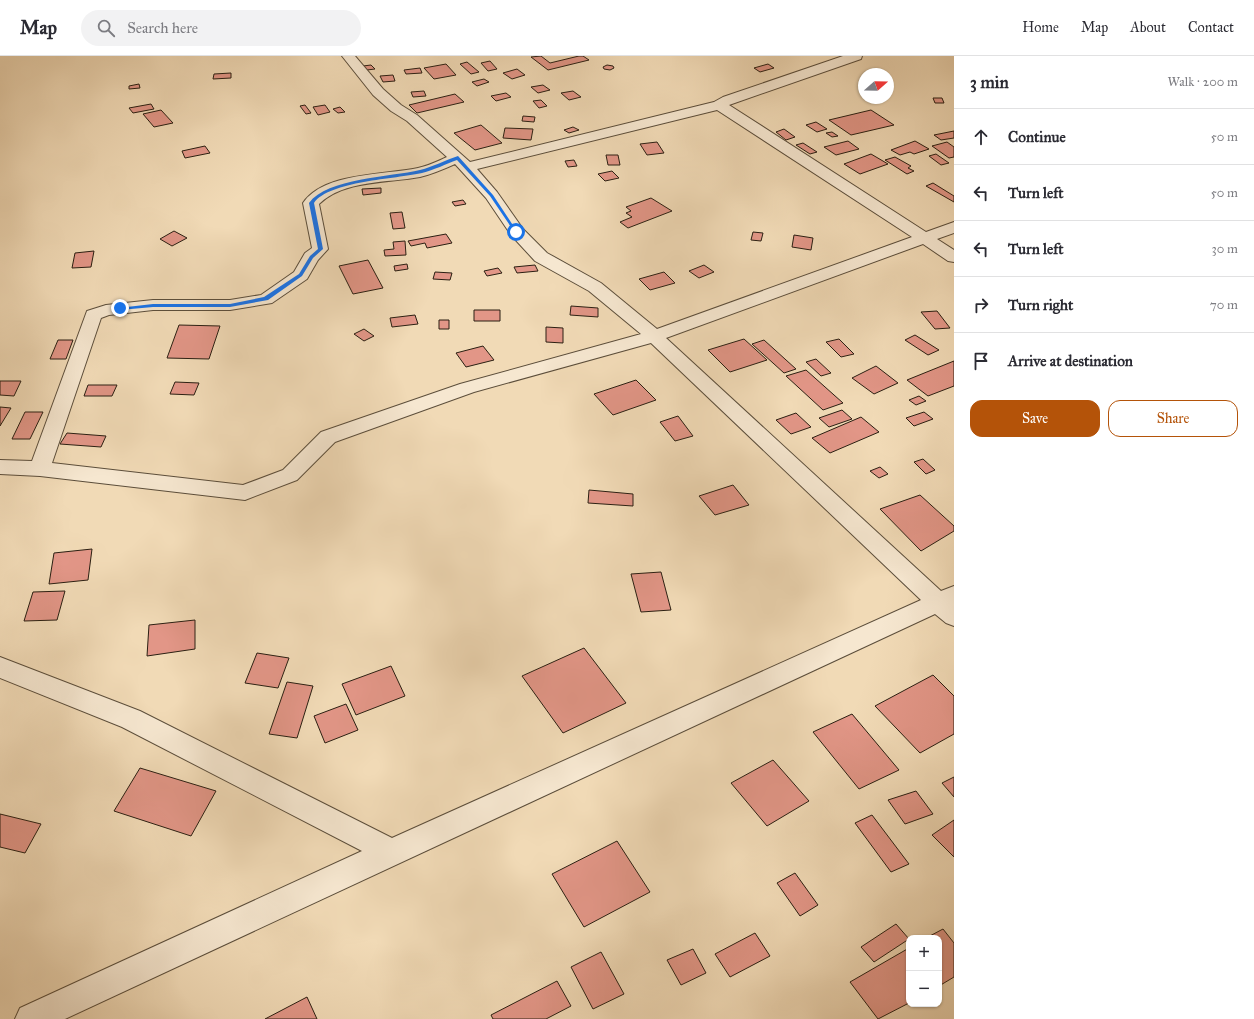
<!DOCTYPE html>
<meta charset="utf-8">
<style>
:root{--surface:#fff;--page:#f2f2f3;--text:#2b2b33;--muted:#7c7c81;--line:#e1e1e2;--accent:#b45309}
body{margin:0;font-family:"IM FELL Great Primer",serif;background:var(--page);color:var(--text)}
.controls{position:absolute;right:12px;bottom:12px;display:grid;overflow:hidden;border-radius:8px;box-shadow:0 1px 3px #0004}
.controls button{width:36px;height:36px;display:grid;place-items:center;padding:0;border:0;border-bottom:1px solid var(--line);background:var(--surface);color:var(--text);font:20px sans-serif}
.compass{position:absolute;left:858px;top:12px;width:36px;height:36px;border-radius:50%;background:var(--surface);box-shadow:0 1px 3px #0004;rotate:70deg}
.stop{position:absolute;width:12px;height:12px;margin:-9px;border:3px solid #1a73e8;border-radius:50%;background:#fff}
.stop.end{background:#1a73e8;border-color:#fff;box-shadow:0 1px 4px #0008}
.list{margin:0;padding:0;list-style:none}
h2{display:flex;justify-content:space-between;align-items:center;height:52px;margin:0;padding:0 16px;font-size:17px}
h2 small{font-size:13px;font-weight:400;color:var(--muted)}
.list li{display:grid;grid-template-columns:26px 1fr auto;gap:12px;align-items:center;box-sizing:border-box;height:56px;padding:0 16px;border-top:1px solid var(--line)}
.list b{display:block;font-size:15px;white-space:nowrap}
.list em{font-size:13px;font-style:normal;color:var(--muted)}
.actions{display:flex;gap:8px;padding:12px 16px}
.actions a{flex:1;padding:9px 0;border:1px solid var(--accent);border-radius:12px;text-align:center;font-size:14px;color:var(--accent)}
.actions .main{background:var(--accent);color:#fff}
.icon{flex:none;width:22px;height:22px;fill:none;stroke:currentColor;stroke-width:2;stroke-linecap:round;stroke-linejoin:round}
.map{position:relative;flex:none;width:954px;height:963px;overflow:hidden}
header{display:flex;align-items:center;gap:24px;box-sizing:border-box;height:56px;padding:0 20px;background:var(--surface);border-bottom:1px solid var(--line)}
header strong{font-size:19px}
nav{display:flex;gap:22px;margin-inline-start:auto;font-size:14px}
.search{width:280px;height:36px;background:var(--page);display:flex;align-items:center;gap:10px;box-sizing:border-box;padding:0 14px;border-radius:22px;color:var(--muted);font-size:15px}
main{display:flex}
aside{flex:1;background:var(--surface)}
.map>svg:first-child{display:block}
</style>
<header>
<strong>Map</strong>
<div class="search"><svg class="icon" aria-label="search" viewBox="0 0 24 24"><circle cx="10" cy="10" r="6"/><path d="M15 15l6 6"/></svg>Search here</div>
<nav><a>Home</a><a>Map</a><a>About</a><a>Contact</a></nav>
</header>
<main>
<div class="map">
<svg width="954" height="963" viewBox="0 0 954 963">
<rect width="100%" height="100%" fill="#f1dab6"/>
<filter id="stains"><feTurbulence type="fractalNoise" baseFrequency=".005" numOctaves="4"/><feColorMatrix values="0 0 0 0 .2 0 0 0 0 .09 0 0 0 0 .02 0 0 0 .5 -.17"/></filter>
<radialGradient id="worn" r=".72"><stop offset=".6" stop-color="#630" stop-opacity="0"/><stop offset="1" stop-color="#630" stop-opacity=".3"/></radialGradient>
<path fill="#e29687" stroke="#2a1f12" d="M541,0L550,7L579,0H583L589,4L548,14L531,1Z
M490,5L497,13L488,15L481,7Z
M467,6L479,16L471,18L460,8Z
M446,8L456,19L434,23L424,12Z
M768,8L774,12L760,16L754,12Z
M371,9L375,13L367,14L363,10Z
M607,9L613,10L614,12L610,14L604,13L603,11Z
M420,12L422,17L406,18L404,14Z
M517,13L525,19L512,23L503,17Z
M231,17V22L213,23L214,18Z
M393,19L395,25L383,26L380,20Z
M484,23L489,26L477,30L472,26Z
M139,28L140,32L129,33V30Z
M543,29L550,34L538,37L531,31Z
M424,35L426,40L413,41L411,36Z
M573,35L581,41L569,44L561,37Z
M506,37L511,41L496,45L491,40Z
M455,38L464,46L417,57L409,49Z
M933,42H942L944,47H935Z
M541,44L547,50L539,52L533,45Z
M151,48L154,53L133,57L129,52Z
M305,49L311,57L306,58L300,50Z
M325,49L330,56L318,59L313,51Z
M340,51L345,56L338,57L333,53Z
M161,54L173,67L154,71L143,58Z
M871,54L894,69L851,79L829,64Z
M523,60L535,61L534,66L522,65Z
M816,66L827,73L817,76L806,69Z
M481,69L502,87L475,94L454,77Z
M573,71L579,74L569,77L564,74Z
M505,72L533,73L531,84L503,82Z
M784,73L795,81L786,84L776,76Z
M954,75V82L941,84L934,79Z
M832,76L838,80L832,81L826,77Z
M848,85L859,93L836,99L824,91Z
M915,85L929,93L914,98L910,96L900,99L891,94Z
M657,86L664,97L647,99L640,88Z
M947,86L954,91V101L949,102L932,90Z
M803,87L817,96L810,98L796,89Z
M205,90L210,97L185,102L182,95Z
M871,98L888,108L860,118L844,108Z
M936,98L949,107L941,109L929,100Z
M606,99H618L620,109H608Z
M895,101L911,110L908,112L914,115L907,118L885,104Z
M574,104L577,110L568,111L565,105Z
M612,115L619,122L605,125L598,118Z
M933,127L954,140V146L926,130Z
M381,132V137L363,139L362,133Z
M651,142L672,155L628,172L620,166L632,161L626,157L631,155L626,151Z
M463,144L466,148L455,150L452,146Z
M402,156L405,172L393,173L390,157Z
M174,175L187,182L172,190L160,183Z
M753,176L763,177L761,185L751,184Z
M446,178L452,187L427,192L425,187L411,190L408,185Z
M794,179L813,182L811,194L792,191Z
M405,185L406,199L385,200L384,194L394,193L393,186Z
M94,195L91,211L72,212L75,197Z
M368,204L383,232L353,238L339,210Z
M407,208L408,213L395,215L394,210Z
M535,209L538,215L517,217L514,211Z
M704,209L714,216L699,222L689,215Z
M498,212L502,217L487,220L484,215Z
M435,216L452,217L450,224L433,223Z
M664,216L675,227L650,234L639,223Z
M571,250L598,252V261L570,259Z
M474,254H500V265H474Z
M937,255L950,272L935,273L921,256Z
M415,259L418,268L392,271L390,262Z
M439,264H449V273H439Z
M179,269L220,270L209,303L167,302Z
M546,271L563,272V287L546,286Z
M364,273L374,280L364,285L354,278Z
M915,279L939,294L928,299L905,284Z
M744,283L767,304L730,316L708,294Z
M839,283L854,298L841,301L826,286Z
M58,284H73L66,303H50Z
M764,284L796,313L784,317L752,288Z
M483,290L494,304L466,311L456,297Z
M816,303L831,317L821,320L806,306Z
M954,305V330L928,340L907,324Z
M876,310L898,327L874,338L852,322Z
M806,314L843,347L823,354L786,320Z
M636,324L656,344L613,359L594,338Z
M0,325H21L14,340L0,339Z
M175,326L199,327L194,339L170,338Z
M88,329H117L112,340H84Z
M919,340L926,345L916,349L909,344Z
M0,351L11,352L0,370Z
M842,354L852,363L829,371L819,362Z
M25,356H43L30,383H12Z
M924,356L933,363L914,370L906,362Z
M796,357L811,371L791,378L776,364Z
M678,360L693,380L675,385L660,366Z
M861,361L879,376L830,397L812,382Z
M67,377L106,380L101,391L60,388Z
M923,403L935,414L926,418L914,406Z
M880,411L888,418L879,422L870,415Z
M733,429L749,449L715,459L699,440Z
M589,434L633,438V450L588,447Z
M920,439L954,470V475L921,495L880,453Z
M92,493L88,524L49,528L54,497Z
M661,516L671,554L641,556L631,518Z
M65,535L57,564L24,565L33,536Z
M195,564V593L147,600L149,569Z
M584,592L626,647L563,677L522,620Z
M257,597L289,602L278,632L245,627Z
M391,610L405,640L356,659L342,628Z
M933,619L954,640V678L920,697L875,650Z
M287,626L313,630L297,682L269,678Z
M346,648L358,674L325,687L314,660Z
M852,658L899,714L859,733L813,676Z
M773,704L809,745L767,770L731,727Z
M140,712L216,735L191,780L114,755Z
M954,721V741L942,727Z
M916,735L933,758L905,768L888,744Z
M0,758L41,768L25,797L0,791Z
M872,759L909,808L891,816L855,767Z
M954,764V801L932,779Z
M617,785L650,836L584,871L552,818Z
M795,817L818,849L800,860L777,827Z
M896,868L909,883L874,906L861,891Z
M943,873L954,887V921L939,930V882H926Z
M755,877L770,900L730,921L715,898Z
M909,892V947L878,963L850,926Z
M693,893L706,917L681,929L667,904Z
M601,896L624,938L593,953L571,911Z
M557,925L571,950L546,963H493L491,959Z
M307,941L317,963H265Z"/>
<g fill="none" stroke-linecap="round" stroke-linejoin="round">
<g stroke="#5c4e3b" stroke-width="2">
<path id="minor" d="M342,0H355L383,33L401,49L417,59L470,106L714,46L723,41L843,0H862L861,3L729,49L926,176L954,166V177L937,183L954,194V206L948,205L923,188L666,282L941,535L954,530V570L946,567L935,558L65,963H15L20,952L362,795L122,671L0,622V601L140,655L392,782L921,544L651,287L474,336L335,386L297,424L245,444L40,420L0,418V404L32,405L87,255L106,249L153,244H230L261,239L294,216L305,197L312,192L303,147C324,116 385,119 418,112C428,110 438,105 447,101L407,65L391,55L373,39ZM717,54L912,181L657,273L601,227L547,197L523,173L497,136L477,113ZM455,108L486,142L511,179L535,205L589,235L641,278L460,328L321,376L283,414L243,429L52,407L101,262L109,259L153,254H230L272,247L307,223L318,204L328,193L319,148C344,124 387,127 420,121C432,118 444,113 455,108Z"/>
</g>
<use href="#minor" fill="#f6e7d0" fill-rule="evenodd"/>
</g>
<path fill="#1a73e8" d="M458,100L493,139L518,177H515L490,140L457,104C446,108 434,114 422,117C396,123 329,125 314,147L323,193L313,202L302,220L268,244L230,251H153L120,254L118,252L153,248H230L264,241L299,218L310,200L318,193L309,147C327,122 391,121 420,114C433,111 445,104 458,100Z"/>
<rect width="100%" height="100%" filter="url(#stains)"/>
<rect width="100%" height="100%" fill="url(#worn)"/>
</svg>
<div class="controls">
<button>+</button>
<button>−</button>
</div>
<svg class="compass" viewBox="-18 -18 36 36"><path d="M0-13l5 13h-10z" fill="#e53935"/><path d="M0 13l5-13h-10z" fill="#7c7c81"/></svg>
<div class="stop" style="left:516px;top:176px"></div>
<div class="stop end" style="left:120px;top:252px"></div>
</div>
<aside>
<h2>3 min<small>Walk · 200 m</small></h2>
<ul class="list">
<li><svg class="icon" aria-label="ahead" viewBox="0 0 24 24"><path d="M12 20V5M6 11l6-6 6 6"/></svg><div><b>Continue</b></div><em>50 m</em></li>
<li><svg class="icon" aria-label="left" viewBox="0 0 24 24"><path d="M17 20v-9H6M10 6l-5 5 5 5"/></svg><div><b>Turn left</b></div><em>50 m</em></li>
<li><svg class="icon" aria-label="left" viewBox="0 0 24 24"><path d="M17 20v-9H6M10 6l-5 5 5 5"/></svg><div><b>Turn left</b></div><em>30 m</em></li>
<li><svg class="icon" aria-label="right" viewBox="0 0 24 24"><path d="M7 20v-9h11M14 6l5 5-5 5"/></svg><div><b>Turn right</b></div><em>70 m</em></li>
<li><svg class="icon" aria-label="arrive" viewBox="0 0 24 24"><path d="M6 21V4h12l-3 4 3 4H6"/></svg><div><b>Arrive at destination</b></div></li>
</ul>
<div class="actions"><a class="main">Save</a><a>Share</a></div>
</aside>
</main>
